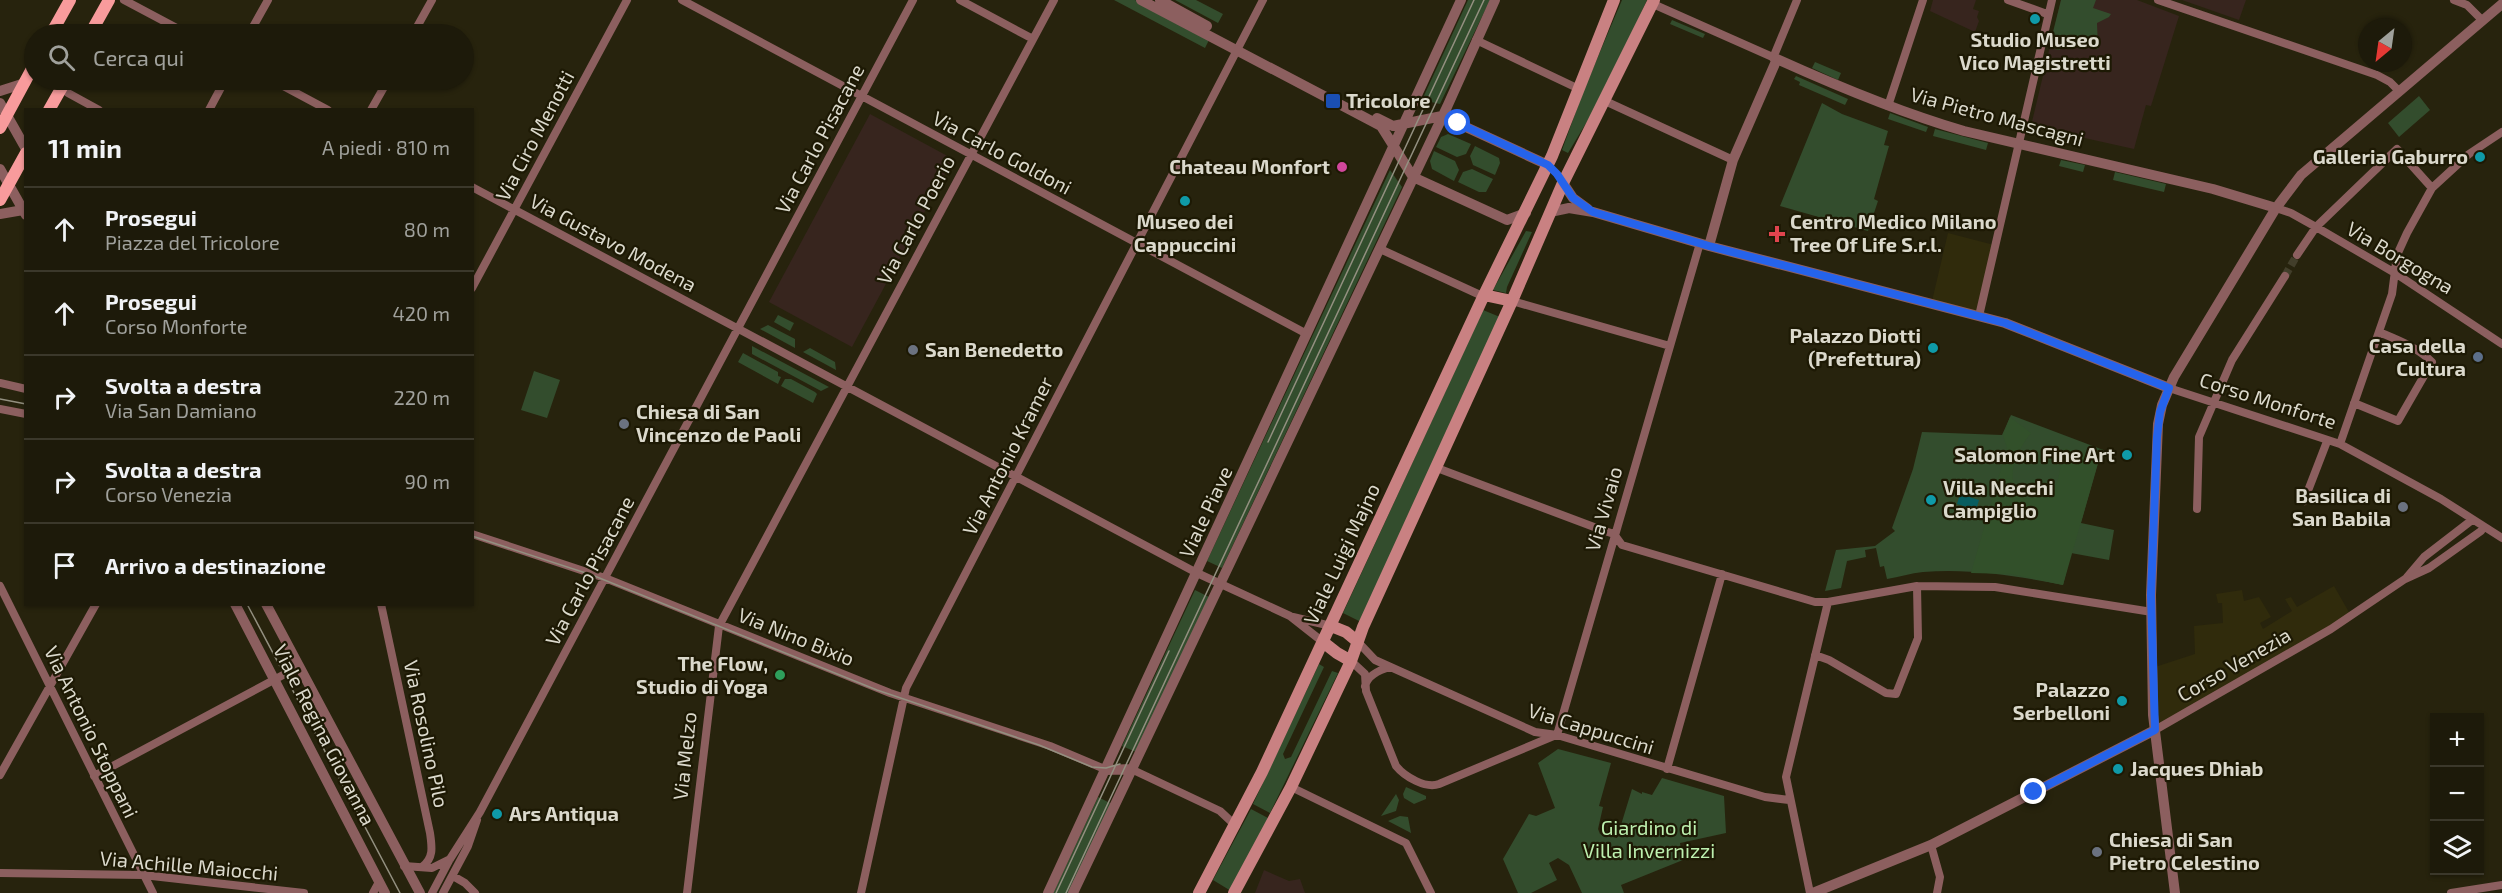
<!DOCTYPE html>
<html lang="it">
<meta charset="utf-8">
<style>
:root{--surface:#1d1a0a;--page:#252313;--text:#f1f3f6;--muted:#a0a19c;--line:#3b382b}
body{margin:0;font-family:"Exo 2",sans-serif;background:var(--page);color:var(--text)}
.controls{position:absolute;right:18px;bottom:18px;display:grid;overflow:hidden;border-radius:0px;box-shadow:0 2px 4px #0004}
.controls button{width:54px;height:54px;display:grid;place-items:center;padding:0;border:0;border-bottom:2px solid var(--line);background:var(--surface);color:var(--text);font:30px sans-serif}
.compass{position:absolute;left:2358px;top:18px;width:54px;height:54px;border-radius:50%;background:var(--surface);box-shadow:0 2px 4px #0004;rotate:209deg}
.stop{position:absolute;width:18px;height:18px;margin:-14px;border:4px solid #2563eb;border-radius:50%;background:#fff}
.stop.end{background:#2563eb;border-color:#fff;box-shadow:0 2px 6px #0008}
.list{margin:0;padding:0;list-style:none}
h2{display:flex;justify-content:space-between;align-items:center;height:78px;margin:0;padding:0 24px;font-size:26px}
h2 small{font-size:20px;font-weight:400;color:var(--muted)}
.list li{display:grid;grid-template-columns:39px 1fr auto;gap:18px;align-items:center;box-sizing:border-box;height:84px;padding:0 24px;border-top:2px solid var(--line)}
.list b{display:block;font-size:22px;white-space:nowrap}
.list p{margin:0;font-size:20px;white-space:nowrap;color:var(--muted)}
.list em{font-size:20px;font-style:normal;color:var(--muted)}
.icon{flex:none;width:33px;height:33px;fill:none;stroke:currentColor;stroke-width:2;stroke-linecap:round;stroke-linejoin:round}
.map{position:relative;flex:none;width:2502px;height:893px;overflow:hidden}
.search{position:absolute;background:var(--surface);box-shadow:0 2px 4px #0004;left:24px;top:24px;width:450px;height:66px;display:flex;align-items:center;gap:15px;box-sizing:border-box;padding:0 21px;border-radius:33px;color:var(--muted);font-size:22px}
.panel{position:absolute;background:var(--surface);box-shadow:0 2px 4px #0004;left:24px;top:108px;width:450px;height:498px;border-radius:0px}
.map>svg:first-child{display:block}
</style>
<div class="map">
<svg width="2502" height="893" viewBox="0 0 2502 893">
<rect width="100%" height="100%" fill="#27230d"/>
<path fill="#302b0c" d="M1948,233L1994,245L1978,314L1932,301Z
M2334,586L2350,614L2155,729L2152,668L2195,654L2194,626L2223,623L2222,603H2218L2216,594L2242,590L2244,601L2259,597L2271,617L2260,623L2263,629L2292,611L2285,599L2291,597L2297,607Z"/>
<path fill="#37251e" d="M1933,0H1976L1973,9L1979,11L1977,17L1979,21L1975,32L1930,11Z
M2061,0H2137L2179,16L2151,106L2146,105L2134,149L2031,126Z
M2182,0H2246L2239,20Z
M870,114L953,159L852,347L769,302Z
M1264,870L1289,881L1300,879L1305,893H1255Z"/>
<path fill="#334d2d" d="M1114,0H1135L1209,40L1205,48Z
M1175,0H1196L1223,14L1218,23Z
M1468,0H1490L1440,104L1422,100Z
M1622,0H1647L1603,95L1568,153L1562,150L1583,92Z
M2061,0H2096L2093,8L2111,14L2109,17L2097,23L2098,49L2062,40L2060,50L2049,48Z
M1672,20L1705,34L1703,38L1670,24Z
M1815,62L1841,73L1838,80L1812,68Z
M1796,76L1848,99L1845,105L1799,85L1800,82L1794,79Z
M2419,96L2430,110L2399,137L2388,123Z
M1822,103L1842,114L1888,131L1884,145L1889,146L1874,199L1878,201L1868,231L1780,206Z
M1890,113L1928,127L1926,132L1888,119Z
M1935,129L1988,143L1986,150L1933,136Z
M1448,134L1471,144L1466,154L1457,157L1436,147L1441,137Z
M1475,146L1499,158L1500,163L1495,175L1473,165L1470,156Z
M1434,151L1455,161L1459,170L1454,181L1432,169L1430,161Z
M2061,160L2085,165L2083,172L2059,166Z
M1472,169L1493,179L1486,192H1479L1458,182L1463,172Z
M1390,170L1402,187L1222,568L1207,561Z
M2115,172L2166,184L2164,192L2113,180Z
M1526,231L1532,232L1507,287L1506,293L1493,290Z
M1483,310L1500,317L1361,622L1343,613Z
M778,315L794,323L790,331L774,322Z
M768,325L795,339V348L760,329Z
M752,346L829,387L821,391L752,354Z
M810,348L835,362L836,370L803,352Z
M743,353L778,372V376L781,377L778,384L738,362Z
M534,371L560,380L547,418L521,410Z
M785,379H791L815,392L817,394L813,403L781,386Z
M2011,415L2106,451L2103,462L2099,460L2081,523L2114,530L2109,560L2071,553L2063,585C2018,576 1970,568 1923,572C1911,573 1899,577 1887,579L1884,566L1880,567L1876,548L1865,550L1866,557L1847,561L1841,588L1825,591L1836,550L1875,546L1895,531L1892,528L1913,469L1922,432L2002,435Z
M1195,590L1209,597L1136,752L1122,746Z
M1319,664L1324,667L1283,754L1285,759L1291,757L1332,671L1338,673L1270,813L1253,804Z
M1558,749L1611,763L1599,806L1603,807L1598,829L1600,834L1617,838L1632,789L1642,794V792L1652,795L1662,778L1724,796L1726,833L1680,843L1683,860L1621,885L1624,893H1582L1569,865L1558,858L1549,863L1557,880L1531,893H1518L1503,859L1529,814L1536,816L1555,808L1538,763Z
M1406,787L1426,796V799L1414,804L1404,798L1403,794Z
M1396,794L1399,800L1396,811L1381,816Z
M1098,797L1112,804L1070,893H1053Z
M1251,809L1268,818L1231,891L1213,880Z
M1400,816L1408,817L1411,833L1388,821Z"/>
<path fill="#32502a" d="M2010,417L2031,433C2017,451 2002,479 2023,498C2063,501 2057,477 2064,448L2099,459L2063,585L2011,574L1971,573L2007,448L2003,435Z"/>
<path fill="#085d60" d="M1960,494L1979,500L1976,510L1957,504Z"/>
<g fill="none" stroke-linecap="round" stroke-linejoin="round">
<path stroke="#423e2a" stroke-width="8" stroke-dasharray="8 4" stroke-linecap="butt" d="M2285,276L2297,255"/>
<path stroke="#8c5f5f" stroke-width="8" d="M124,0L188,34
M682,0L1307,334
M960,0L1033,39
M2008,0L2047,14
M2158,0L2377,75L2390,82L2399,91
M2454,0L2467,5L2482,20
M1653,4L1777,59
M249,34L268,0
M413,34L432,0
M1476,40L1577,88
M1773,58L1797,0
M272,80L328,110
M64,82L65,89L68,93L99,110
M1605,101L1733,160
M1888,106L1923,0
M209,110L225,80
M371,110L388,80
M472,187L1197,573L1290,616L1323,642
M2276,208L2291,213L2316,227L2395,273L2502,344
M1380,249L1478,294L1484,295
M2297,255L2316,227L2397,149L2432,188
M472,288L627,0
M1512,301L1670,346
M1979,316L2052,0
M0,383L26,389
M2169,388L2340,444L2441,499L2502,538
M2354,403L2398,421L2432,362C2417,347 2398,340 2379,332
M0,409L26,414
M2340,444L2392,294L2397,255L2407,233L2432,188L2469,154L2502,132
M1437,468L1602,530L1614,534L1622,545L1815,602H1828L1917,586L1995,587L2152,612
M2304,501L2326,444
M2197,509L2199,437L2232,360L2285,276
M472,534L605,578L890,693L1050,746L1107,770
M2407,577L2424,557L2472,520
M0,586L153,893
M381,604L430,833C432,847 434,858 422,867
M1293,617L1331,626
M1358,642L1375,660L1535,732L1557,735L1765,797L1789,800
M1815,655L1829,660L1886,693L1896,694L1918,638L1917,586
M1351,661L1365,674L1366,691L1396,766C1405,777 1426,789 1439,784L1556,735
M1365,686C1368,675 1379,670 1390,667
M2155,730L2331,629L2405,579L2429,568L2481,531
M1557,735L1700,243
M1131,769L1220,811L1236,826
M1667,769L1722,574
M0,775L96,604
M94,776L298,667
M1291,787L1406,843L1431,893
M1931,845L1940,877L1937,893
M404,866L432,868L450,859
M0,873L143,875L304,893
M453,876L465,883L475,893
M373,893L379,882
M432,893L450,859L480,812L913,0
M443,893L468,846L477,820
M687,893L719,626L1054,0
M861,893L906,688L1263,0
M1810,893L1786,777L1828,602
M2451,893L2502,885"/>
<path stroke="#8c5f5f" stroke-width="10" d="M1141,0L1381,126L1413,177L1507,220L1526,213
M1160,0L1207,26
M0,91L25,83
M0,103L26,149
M1377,118L1393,126L1442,116L1548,165
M0,169L26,215
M1563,183L1573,198L1588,209
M1550,212L1569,208L1593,212L1709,246L2005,323L2169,388
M0,214L23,210
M1709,246L1733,160L1777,59C1839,87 1899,112 1964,131L2213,189L2276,208
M235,604L385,893
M266,604L420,893
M1107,770L1131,769
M1048,893L1461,0
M1073,893L1447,107L1495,0
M1813,893L1931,845L2155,730
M2175,893L2153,715L2151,595L2158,424L2162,405L2174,377L2276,208L2301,175L2502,4"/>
<path stroke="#c98182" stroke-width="12" d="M1484,295L1512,301
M1331,626L1346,632L1358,642
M1323,642L1337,653L1351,661
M1199,893L1262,772L1484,295L1552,156L1614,0
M1234,893L1291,787L1351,661L1363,627L1512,301L1563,183L1654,0"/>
<path stroke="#f89b9c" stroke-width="12" d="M51,34L70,0
M90,34L109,0
M49,110L66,80
M0,128L34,65
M0,200L26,153"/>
<path stroke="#939080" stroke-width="1.5" d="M0,399L26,404
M1268,442L1474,0
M472,536L592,575L877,690L1039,745L1092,767L1106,768L1120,764
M247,604L400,893
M1056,893L1169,651
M1066,893L1484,0"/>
</g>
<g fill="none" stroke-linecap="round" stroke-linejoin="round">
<path stroke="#2563eb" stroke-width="8" d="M1458,123L1548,165L1557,174L1573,198L1593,212L1709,246L2005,323L2169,388L2160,412L2157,437L2151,595L2155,730L2034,792"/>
</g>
<g fill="#0f9aa8" stroke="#1d1904" stroke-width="2">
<circle cx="2035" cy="19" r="6"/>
<circle cx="2480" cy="157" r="6"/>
<circle cx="1185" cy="201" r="6"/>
<circle cx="1933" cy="348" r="6"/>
<circle cx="2127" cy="455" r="6"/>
<circle cx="1931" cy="500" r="6"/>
<circle cx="2122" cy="701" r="6"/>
<circle cx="2118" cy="769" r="6"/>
<circle cx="497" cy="814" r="6"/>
</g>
<rect fill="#1a4fb4" stroke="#1d1904" stroke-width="2" x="1325" y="93" width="16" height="16" rx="3"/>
<circle fill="#d1479c" stroke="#1d1904" stroke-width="2" cx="1342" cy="167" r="6"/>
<path fill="#e0444e" stroke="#1d1904" stroke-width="2" d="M1774 225h6v6h6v6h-6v6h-6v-6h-6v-6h6z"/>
<g fill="#6b7280" stroke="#1d1904" stroke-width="2">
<circle cx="913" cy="350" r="6"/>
<circle cx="624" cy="424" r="6"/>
<circle cx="2403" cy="507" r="6"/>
<circle cx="2097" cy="852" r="6"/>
</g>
<circle fill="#5c6f8a" stroke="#1d1904" stroke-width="2" cx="2478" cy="357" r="6"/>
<circle fill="#2e9e5b" stroke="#1d1904" stroke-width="2" cx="780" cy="675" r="6"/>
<g text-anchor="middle" stroke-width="4.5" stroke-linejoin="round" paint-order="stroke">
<g font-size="20" font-weight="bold" fill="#dbd9cc" stroke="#1d1904" text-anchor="start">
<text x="2035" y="47" text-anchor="middle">Studio Museo<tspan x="2035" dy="23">Vico Magistretti</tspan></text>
<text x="1346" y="108">Tricolore</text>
<text x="2468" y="164" text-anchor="end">Galleria Gaburro</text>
<text x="1330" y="174" text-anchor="end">Chateau Monfort</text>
<text x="1185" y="229" text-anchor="middle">Museo dei<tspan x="1185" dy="23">Cappuccini</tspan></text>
<text x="1790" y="229">Centro Medico Milano<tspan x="1790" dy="23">Tree Of Life S.r.l.</tspan></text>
<text x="1921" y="343" text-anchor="end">Palazzo Diotti<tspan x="1921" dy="23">(Prefettura)</tspan></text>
<text x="2466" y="353" text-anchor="end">Casa della<tspan x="2466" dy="23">Cultura</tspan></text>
<text x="925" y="357">San Benedetto</text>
<text x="636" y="419">Chiesa di San<tspan x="636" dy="23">Vincenzo de Paoli</tspan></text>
<text x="2115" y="462" text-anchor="end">Salomon Fine Art</text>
<text x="1943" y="495">Villa Necchi<tspan x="1943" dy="23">Campiglio</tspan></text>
<text x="2391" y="503" text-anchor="end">Basilica di<tspan x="2391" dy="23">San Babila</tspan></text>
<text x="768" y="671" text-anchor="end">The Flow,<tspan x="768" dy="23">Studio di Yoga</tspan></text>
<text x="2110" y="697" text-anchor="end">Palazzo<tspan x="2110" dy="23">Serbelloni</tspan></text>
<text x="2130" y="776">Jacques Dhiab</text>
<text x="509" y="821">Ars Antiqua</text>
<text x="2109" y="847">Chiesa di San<tspan x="2109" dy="23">Pietro Celestino</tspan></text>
</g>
<g font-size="20" fill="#dbd9cc" stroke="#1d1904">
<text transform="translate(1997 117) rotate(15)" y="7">Via Pietro Mascagni</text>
<text transform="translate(535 136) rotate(-62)" y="7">Via Ciro Menotti</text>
<text transform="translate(820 139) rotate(-62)" y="7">Via Carlo Pisacane</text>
<text transform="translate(1002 153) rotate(28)" y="7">Via Carlo Goldoni</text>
<text transform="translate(916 220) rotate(-62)" y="7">Via Carlo Poerio</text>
<text transform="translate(613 243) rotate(28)" y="7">Via Gustavo Modena</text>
<text transform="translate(2400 258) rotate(31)" y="7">Via Borgogna</text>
<text transform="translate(2268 401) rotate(18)" y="7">Corso Monforte</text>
<text transform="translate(1008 456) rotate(-63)" y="7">Via Antonio Kramer</text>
<text transform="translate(1604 509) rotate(-74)" y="7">Via Vivaio</text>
<text transform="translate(1206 512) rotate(-65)" y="7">Viale Piave</text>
<text transform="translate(1342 554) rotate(-65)" y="7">Viale Luigi Majno</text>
<text transform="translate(590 571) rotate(-62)" y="7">Via Carlo Pisacane</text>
<text transform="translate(796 637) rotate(22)" y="7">Via Nino Bixio</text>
<text transform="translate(2234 665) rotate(-30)" y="7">Corso Venezia</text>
<text transform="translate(1591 729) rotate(17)" y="7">Via Cappuccini</text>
<text transform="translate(91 732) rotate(64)" y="7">Via Antonio Stoppani</text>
<text transform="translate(426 734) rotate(78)" y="7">Via Rosolino Pilo</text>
<text transform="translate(324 735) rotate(63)" y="7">Viale Regina Giovanna</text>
<text transform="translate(685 756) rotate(-84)" y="7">Via Melzo</text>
<text transform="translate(189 866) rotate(5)" y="7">Via Achille Maiocchi</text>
</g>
<g font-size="20" fill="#bdf0af" stroke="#1d1904">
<text x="1649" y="835">Giardino di<tspan x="1649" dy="23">Villa Invernizzi</tspan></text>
</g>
</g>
</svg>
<div class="controls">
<button>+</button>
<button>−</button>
<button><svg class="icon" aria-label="layers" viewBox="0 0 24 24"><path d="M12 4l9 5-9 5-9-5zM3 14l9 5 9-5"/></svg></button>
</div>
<svg class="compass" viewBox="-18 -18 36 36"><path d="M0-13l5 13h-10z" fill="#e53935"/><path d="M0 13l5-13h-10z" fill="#a0a19c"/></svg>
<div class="stop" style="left:1458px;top:123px"></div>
<div class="stop end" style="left:2034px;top:792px"></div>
<div class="search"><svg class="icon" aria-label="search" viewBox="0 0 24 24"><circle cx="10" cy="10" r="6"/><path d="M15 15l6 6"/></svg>Cerca qui</div>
<section class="panel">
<h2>11 min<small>A piedi · 810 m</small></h2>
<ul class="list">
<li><svg class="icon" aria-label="ahead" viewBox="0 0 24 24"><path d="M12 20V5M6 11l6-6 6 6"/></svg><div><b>Prosegui</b><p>Piazza del Tricolore</p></div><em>80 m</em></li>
<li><svg class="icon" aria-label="ahead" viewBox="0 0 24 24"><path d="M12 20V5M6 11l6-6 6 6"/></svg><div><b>Prosegui</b><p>Corso Monforte</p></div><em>420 m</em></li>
<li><svg class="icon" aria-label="right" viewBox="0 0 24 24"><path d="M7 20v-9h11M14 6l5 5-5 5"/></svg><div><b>Svolta a destra</b><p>Via San Damiano</p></div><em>220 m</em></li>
<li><svg class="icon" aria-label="right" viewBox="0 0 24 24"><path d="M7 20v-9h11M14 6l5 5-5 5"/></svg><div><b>Svolta a destra</b><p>Corso Venezia</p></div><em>90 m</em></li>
<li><svg class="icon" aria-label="arrive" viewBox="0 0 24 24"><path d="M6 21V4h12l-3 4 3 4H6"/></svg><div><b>Arrivo a destinazione</b></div></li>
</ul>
</section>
</div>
